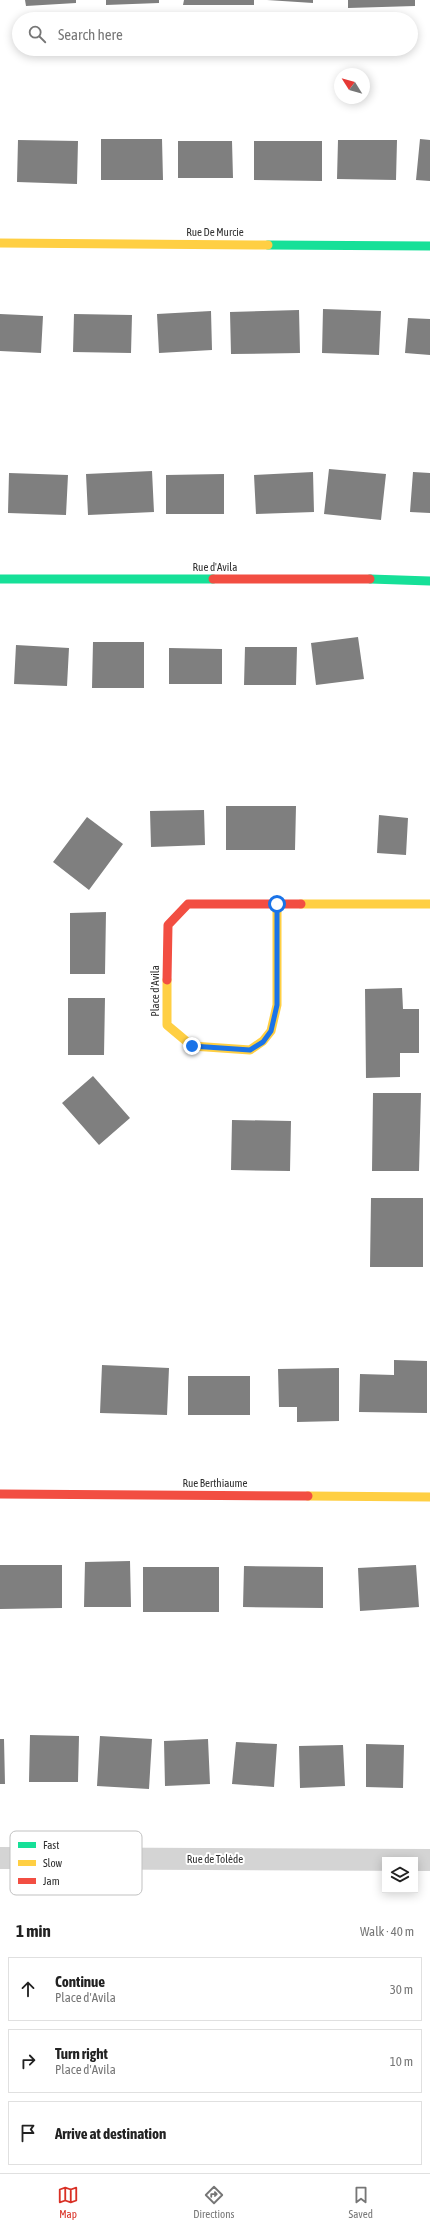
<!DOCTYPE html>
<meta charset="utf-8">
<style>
:root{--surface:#fff;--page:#f6f6f6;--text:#222;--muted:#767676;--line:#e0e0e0;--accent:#d93025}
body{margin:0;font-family:"Asap Condensed",sans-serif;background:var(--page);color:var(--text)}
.controls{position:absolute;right:12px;bottom:12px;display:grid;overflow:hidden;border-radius:0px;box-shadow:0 2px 10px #0003}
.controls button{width:36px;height:36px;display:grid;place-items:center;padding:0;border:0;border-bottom:1px solid var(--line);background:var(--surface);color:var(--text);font:20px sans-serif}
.compass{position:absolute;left:334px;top:68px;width:36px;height:36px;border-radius:50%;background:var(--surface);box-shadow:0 2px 10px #0003;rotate:307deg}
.stop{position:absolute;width:12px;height:12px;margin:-9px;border:3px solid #1a73e8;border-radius:50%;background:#fff}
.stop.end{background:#1a73e8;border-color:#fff;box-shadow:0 1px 4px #0008}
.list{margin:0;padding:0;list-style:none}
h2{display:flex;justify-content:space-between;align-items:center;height:52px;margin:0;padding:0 16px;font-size:17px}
h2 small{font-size:13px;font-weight:400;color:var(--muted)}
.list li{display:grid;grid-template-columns:26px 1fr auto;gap:12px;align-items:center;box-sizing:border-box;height:64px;margin:0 8px 8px;padding:0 8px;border:1px solid var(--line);border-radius:0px}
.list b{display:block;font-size:15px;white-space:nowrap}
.list p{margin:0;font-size:13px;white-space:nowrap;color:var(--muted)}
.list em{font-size:13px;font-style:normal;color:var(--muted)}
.icon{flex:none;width:22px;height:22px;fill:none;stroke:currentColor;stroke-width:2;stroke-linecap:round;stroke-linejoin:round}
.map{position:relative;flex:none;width:430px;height:1905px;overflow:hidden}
.search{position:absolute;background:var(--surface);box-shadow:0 2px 10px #0003;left:12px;right:12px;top:12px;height:44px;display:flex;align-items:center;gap:10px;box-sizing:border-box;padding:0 14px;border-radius:22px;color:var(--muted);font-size:15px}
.sheet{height:268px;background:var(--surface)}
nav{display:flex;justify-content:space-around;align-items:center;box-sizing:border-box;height:56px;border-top:1px solid var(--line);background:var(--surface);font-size:11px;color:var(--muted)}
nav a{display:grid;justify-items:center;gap:2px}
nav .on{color:var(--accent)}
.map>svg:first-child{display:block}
</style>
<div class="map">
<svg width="430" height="1905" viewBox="0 0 430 1905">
<rect width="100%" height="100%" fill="#fff"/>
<path fill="#7f7f7f" d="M25,0H76V3L26,6Z
M106,0H159V3L106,5Z
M184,0H254V5H183Z
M267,0H313V3Z
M348,0H415V6L348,8Z
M101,139H162L163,180H101Z
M420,139L430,140V181L416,180Z
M18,140L78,141L77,184L17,182Z
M338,140H397L396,180L337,179Z
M178,141H232L233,178H178Z
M254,141H322V181L254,180Z
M323,309L381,311L379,355L322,353Z
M299,310L300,353L231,354L230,312Z
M211,311L212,350L159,353L157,314Z
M0,314L43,316L41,353L0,351Z
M74,314L132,315L131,353L73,352Z
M408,318L430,319V355L405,353Z
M329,469L386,474L381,520L324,514Z
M152,471L154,512L88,515L86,474Z
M313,472L314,512L256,514L254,475Z
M413,472L430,473V513L410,512Z
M9,473L68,475L66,515L8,513Z
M224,474V514H166V475Z
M358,637L364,679L316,685L311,643Z
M93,642H144V688H92Z
M16,645L69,648L67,686L14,684Z
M245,647H297L296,685H244Z
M169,648L222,649V684H169Z
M226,806H296L295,850H226Z
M204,810L205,845L151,847L150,811Z
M379,815L408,818L406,855L377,853Z
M87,817L123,844L89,890L53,862Z
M106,912L105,974H70V913Z
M402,988L403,1009H419V1053H400V1077L366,1078L365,989Z
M68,998H105L104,1055H68Z
M93,1076L130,1118L99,1145L62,1103Z
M373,1093H421L419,1171H372Z
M232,1120L291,1121L290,1171L231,1170Z
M371,1198H423V1267H370Z
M394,1360L427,1361V1413L359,1412L360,1374L394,1375Z
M102,1365L169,1368L167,1415L100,1413Z
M339,1368V1421L297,1422V1407H279L278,1369Z
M188,1376H250V1415H188Z
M130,1561L131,1607H84L85,1562Z
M0,1565H62V1608L0,1609Z
M416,1565L419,1607L360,1611L358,1568Z
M244,1566L323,1567V1608L243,1607Z
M143,1567H219V1612H143Z
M30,1735L79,1736L78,1782H29Z
M100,1736L152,1739L149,1789L97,1786Z
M0,1739H4L5,1784H0Z
M208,1739L210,1784L165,1786L164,1741Z
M236,1742L277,1744L274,1787L232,1784Z
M366,1744L404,1745L403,1788L366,1787Z
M343,1745L345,1786L300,1788L299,1746Z"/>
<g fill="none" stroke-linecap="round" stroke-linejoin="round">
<path stroke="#d4d4d4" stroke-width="22" d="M0,1858L430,1860"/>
<path stroke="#16e098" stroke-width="9" d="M268,245L430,246
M0,579H213
M370,579L430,581"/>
<path stroke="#ffcf43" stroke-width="9" d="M0,243L268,245
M301,904H430
M167,980V1025L192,1046L250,1050L263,1041L271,1031L277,1005V904
M308,1496L430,1497"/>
<path stroke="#f24e42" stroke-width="9" d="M213,579H370
M167,980L168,925L188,904H301
M0,1494L308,1496"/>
</g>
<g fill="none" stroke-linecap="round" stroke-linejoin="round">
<path stroke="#1a73e8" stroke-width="5" d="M192,1046L250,1050L263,1042L271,1031L277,1005V904"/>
</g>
<g text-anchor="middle" stroke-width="4" stroke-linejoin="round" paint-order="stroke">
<g font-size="11" fill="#2f2f2f" stroke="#fff">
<text x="215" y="236">Rue De Murcie</text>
<text x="215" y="571">Rue d'Avila</text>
<text transform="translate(155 991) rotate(-90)" y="4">Place d'Avila</text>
<text x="215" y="1487">Rue Berthiaume</text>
<text x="215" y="1863">Rue de Tolède</text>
</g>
</g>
<rect x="10" y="1831" width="132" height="64" rx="6" fill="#fff" stroke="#c1c1c1" stroke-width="1"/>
<rect x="18" y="1842" width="18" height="6" fill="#16e098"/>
<rect x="18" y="1860" width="18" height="6" fill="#ffcf43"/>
<rect x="18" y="1878" width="18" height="6" fill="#f24e42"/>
<g font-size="11" fill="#2f2f2f">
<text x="43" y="1849">Fast</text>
<text x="43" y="1867">Slow</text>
<text x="43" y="1885">Jam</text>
</g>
</svg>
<div class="controls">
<button><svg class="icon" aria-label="layers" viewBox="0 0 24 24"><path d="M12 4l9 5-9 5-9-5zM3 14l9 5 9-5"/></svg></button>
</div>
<svg class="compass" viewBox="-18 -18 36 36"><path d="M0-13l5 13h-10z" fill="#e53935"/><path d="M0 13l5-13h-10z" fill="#767676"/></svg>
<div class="stop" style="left:277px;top:904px"></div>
<div class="stop end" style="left:192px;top:1046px"></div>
<div class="search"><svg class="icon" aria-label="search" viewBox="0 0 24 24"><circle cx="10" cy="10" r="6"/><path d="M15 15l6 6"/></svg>Search here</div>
</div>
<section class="sheet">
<h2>1 min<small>Walk · 40 m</small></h2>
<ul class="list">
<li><svg class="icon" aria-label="ahead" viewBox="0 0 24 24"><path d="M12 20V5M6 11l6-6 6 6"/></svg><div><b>Continue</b><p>Place d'Avila</p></div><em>30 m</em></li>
<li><svg class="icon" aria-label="right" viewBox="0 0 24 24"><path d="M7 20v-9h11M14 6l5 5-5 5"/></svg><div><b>Turn right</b><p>Place d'Avila</p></div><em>10 m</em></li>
<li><svg class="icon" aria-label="arrive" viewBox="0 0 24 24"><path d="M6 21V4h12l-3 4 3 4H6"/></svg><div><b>Arrive at destination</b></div></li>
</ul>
</section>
<nav>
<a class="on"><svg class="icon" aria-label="map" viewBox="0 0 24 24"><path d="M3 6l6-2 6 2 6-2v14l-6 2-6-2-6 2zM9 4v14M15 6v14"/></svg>Map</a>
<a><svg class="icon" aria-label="directions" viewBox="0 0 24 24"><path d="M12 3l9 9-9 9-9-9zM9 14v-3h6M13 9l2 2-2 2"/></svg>Directions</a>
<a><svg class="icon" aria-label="saved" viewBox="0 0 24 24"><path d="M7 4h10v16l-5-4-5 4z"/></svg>Saved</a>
</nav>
